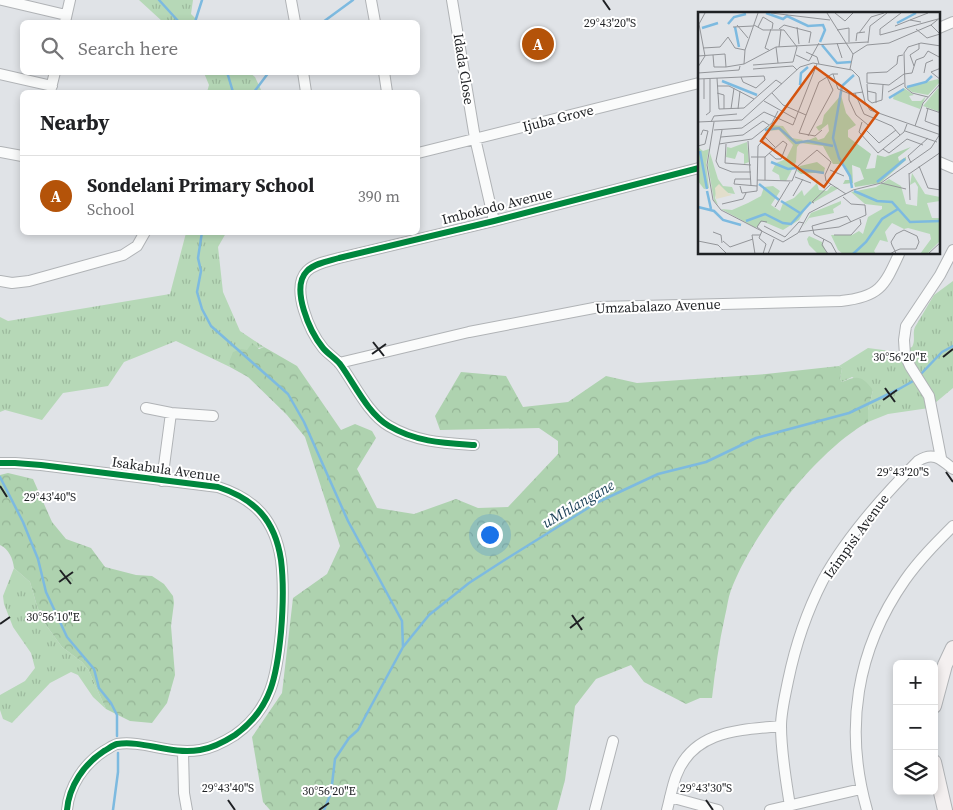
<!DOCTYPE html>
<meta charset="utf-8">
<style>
:root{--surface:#fff;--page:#f6f6f6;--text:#202124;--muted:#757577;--line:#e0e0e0;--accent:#b45309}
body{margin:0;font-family:"Source Serif 4",serif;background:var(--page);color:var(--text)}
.controls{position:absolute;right:15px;bottom:15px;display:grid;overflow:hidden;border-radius:8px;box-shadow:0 2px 8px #0003}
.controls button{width:45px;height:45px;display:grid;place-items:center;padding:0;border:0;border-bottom:1px solid var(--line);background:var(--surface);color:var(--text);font:25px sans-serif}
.you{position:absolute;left:489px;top:534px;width:18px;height:18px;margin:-12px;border:4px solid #fff;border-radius:50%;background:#1a73e8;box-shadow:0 0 0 8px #1a73e833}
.badge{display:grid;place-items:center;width:32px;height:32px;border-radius:50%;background:var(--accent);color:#fff;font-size:16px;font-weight:700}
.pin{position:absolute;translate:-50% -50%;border:2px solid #fff;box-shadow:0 1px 5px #0006}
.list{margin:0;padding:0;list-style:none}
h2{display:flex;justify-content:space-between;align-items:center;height:65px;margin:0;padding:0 20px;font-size:21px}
h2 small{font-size:16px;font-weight:400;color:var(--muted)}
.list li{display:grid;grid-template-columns:32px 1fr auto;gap:15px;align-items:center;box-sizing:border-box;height:80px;padding:0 20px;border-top:1px solid var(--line)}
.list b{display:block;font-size:19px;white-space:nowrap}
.list p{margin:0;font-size:16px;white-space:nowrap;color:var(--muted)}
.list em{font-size:16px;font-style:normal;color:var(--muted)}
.icon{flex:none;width:28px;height:28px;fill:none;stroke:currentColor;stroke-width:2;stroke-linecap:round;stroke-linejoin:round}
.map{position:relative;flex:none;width:953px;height:810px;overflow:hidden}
.search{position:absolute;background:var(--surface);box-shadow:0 2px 8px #0003;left:20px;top:20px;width:400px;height:55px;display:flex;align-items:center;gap:12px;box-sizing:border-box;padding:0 18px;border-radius:8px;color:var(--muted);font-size:19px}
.panel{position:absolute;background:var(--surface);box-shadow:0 2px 8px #0003;left:20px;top:90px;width:400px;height:145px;border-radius:8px}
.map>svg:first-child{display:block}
</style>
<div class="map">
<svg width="953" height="810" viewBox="0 0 953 810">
<defs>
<pattern id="grass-tufts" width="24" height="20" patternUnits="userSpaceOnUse" patternTransform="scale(1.25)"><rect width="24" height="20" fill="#b6d8b7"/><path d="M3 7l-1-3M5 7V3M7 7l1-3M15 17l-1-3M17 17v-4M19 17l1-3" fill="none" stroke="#9cb99d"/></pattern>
<pattern id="forest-crowns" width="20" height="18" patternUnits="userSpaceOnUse" patternTransform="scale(1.25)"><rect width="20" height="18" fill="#aed2af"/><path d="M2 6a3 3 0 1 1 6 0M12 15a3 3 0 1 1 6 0" fill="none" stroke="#95b496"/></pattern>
</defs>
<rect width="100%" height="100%" fill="#e0e3e7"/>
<path fill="url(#grass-tufts)" d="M139,0H193L191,14L199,22H163Z
M204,73H250L255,77L262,92H207L209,85Z
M186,233H226L218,247L223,292L240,331L264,347L247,350L229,362L230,367L176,341L124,362L108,386L63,393L42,420L5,410L0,412V317L8,321L170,294Z
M953,281V388L929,408L888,414L868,422V410L873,390L852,377L842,382L840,379L842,368L839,366L868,348L898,352L912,347C916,340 912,334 915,327L934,295Z
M14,568L30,582L37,606L43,621L62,647L82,662L88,669L106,709L93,697L78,675L71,672L50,683L12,723L3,719L0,710V695L25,681L35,668L31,653L13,627L4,604L3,596Z"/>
<path fill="url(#forest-crowns)" d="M252,343L259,349L264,347L297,366L341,430L355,424L372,431L376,438L357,469L377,508L414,514L456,499L478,508L508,507L558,454V441L539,428L440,430L435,416L461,372L506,376L523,407L568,402L606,376L637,383L766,374L839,366L842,368L840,379L842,382C858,375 862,376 873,390L868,410V422C816,451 752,534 731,590C728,598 727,608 725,616C719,643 715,670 712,698H700L686,704L644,682L631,665L596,679L575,706L565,780L557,810H270L263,802L252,737L282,693L293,598L327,574L340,546L305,437L287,415L248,377L230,367L229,362L233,352L241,349L247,350Z
M8,473L33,479L52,522L66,539L91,548L105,567L136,575L152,576L164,584L173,596L174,603L171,626L175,675L167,703L152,723L130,721L106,709L88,669L82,662L62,647L43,621L37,606L30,582L14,568C13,559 9,549 0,545V475Z"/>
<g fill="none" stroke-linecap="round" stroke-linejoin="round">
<path stroke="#7dbae0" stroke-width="2.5" d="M159,0L179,22
M195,22L202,0
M323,22L353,0
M227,72L233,92
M254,92L269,72
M202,232L198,258L201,271L197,292L202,309L211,326L288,394L304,422L348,521L402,621L403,647
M919,376L942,352L953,346
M0,477L23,522L38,559L46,592L67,637L94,669L99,688L111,703L117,715V736
M113,810L118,772V753
M324,810L331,793L335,759L349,738L358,730L403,647L429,615L469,583L503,561L596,503L658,474L706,462L756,438L849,413L899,389L915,380"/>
<g stroke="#b0b3b6" stroke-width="12">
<path id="street" d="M2,0L66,15
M291,0L295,22
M371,0L375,22
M452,0L475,138L494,221
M65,22L70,0
M939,28L953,22
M303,72L306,92
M384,72L387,92
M0,74L52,86
M50,92L55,72
M0,152L22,156
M418,153L699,83
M939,162L953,168
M0,281L12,283L29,281L123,255L137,246L145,232
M339,363L469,332L599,307L841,301C879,297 884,287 899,254
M146,408L171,413L213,416
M474,445C444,443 416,442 389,426C368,414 354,383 340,364C335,358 328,354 323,348C310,332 290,288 307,271C315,263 329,261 339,258L494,221L699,168
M941,458L929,396L910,366L905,355L904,340L906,326L940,275L953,250
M0,463H15L41,465L218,487C255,499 275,520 281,560C284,584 283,608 281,632C277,674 272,709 235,735C224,742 213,748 200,750C170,755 144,740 117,744C113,745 108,749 104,751C84,764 69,786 67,810
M162,481L171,413
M183,752L184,793L187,810
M670,797L718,810
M790,806C786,780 781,753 781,726C781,712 785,696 788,681C795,647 807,611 823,580C847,536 883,496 918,461C933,451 941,459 953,469
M595,810L613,741
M667,810C670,799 672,787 676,776C693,730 740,730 781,726
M770,810L861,789
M867,810C844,729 856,650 905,580C919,560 936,543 953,526"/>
</g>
<g stroke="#b0b3b6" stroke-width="16">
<path id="secondary" d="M934,706L945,665L953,648
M934,762L945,810"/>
</g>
<use href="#street" stroke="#fafbfb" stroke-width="10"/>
<use href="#secondary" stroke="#f4f0f0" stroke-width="14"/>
<g stroke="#fff" stroke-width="9">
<path id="cycleway" d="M474,445C444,443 416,442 389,426C368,414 354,383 340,364C335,358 328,354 323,348C310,332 290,288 307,271C315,263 329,261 339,258L494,221L699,168
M0,463H15L41,465L218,487C255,499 275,520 281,560C284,584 283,608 281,632C277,674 272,709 235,735C224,742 213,748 200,750C170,755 144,740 117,744C113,745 108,749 104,751C84,764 69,786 67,810"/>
</g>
<use href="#cycleway" stroke="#00873e" stroke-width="6"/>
</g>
<path fill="none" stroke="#1f2124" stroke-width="2" d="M603,0L610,10M373,342L384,356M372,354L386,344M943,357L953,349M885,388L895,402M883,400L897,390M946,472L953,482M0,486L7,497M60,570L71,584M59,582L73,572M572,615L582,630M0,624L10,617M570,628L584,617M228,800L235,810M706,800L713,810M319,810L329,803"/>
<g text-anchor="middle" stroke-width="4" stroke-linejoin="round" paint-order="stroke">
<g font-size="14" fill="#1f2124" stroke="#fff">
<text transform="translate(464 69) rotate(81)" y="5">Idada Close</text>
<text transform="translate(558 118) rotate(-14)" y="5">Ijuba Grove</text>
<text transform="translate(497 206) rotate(-14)" y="5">Imbokodo Avenue</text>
<text transform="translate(658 306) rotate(-2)" y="5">Umzabalazo Avenue</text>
<text transform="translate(166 469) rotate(8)" y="5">Isakabula Avenue</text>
<text transform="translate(856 536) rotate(-54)" y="5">Izimpisi Avenue</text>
</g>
<g font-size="15" font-style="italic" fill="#1e4359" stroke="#fff">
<text transform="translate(578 504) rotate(-30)" y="5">uMhlangane</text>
</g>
</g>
<g transform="translate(698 12)">
<rect width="242" height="242" fill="#e0e3e7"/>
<path d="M240,67L242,70L230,83L214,80L208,75ZM206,76L216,83L211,84L214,89H223L228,84L222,97L195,87L196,83ZM240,76L242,78V100L225,94ZM73,113L85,114L94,126L105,128L99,135L98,150L88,169L82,168L81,163L74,159L78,151L88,147L95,133L81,118L66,119ZM49,130L51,150L46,152V142L40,139L37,147L28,145L29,135L33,136ZM0,135L5,139L11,137L8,152L11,176L6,177L0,169ZM12,141L20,167L25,174L34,175L37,182L30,181L20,173L17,186L20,193L16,189L10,153ZM214,161L227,182L242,185V189L229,191L234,206H243L242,229L229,242H222L233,227L232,222L210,216L206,217L194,211L187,220L190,230L182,228L176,239L178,242H145L140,238L133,223H154L161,219L165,222L170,205L184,197V194L167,192L153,180L178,175L191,167L203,174L208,192L219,194L220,175L217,170L212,173ZM119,171L121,178L129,179L133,174L141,176L109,194L101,208L85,218L64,209L58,216L23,197L34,198L50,191L63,184L66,175L75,174L82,179L73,193L82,199L85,191L96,186L104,178L106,184ZM143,189V192L135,197L136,201L111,206L105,215L113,201ZM111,224L124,230L129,242H120L111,233L109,227Z" fill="#b6d8b7"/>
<path d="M143,83L148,101L158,113L150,118V125L173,142L168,157L177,156L179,143L187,145L213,135L200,145L201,149L208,145V148L182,171L157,175L156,171L166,167L162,156L154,153L155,171L145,172L147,168H152L146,152H135L125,134L103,131L118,125L120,128L126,126L131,119L130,112L121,119L118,115L124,112L126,103ZM119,150L127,156L126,160L103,162L99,159L102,154Z" fill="#aed2af"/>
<path d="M21,172L30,181L34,183L18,187L17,176Z" fill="#e2decb"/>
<path fill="none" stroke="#7dbae0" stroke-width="2.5" d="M68,1L85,7L89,4L110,14L125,13L127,18L122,30M199,11L218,1M30,12L36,5L48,2M37,15L41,35M4,16L20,11M124,33L139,51L153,50M24,69L59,83M102,73L103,61L110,55M209,75L228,70L234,64M191,86L206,77M67,118L81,116L98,131L110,129L135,134M2,139L9,177M73,150L90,157L98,156M100,157L126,161M179,170L207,147M61,172L81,188M154,176L152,164L141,146L135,126L144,74L156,63M9,179L13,197M156,179L179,189L194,190L212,210L243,209M83,189L102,201M0,195L16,199L25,208L43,213M48,209L67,202L85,211L93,212L113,190M155,242L168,230L184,207L200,197"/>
<path fill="none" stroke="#939599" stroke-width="1" d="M73,1L132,8M129,1L155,42L152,57M137,1L147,9L155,1M203,1L182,17V23L240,7M212,8L230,1M39,13L50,26M197,14L212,8L223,10M35,15L55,14M60,15L65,5L75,11L74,17M99,15L101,32M81,17L86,13L113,20L111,31M218,17L229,26L242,22L233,13M139,18L151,16V30M161,21L173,5L186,1M158,29L159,21L167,20M139,31L144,46M170,31L172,14L189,1M78,35L80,51M81,35L83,17M5,36L22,35L30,25L37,36L47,38M71,38L67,36L73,17M108,40L119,45L121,52M155,42L169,33L191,31L233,13L243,5M98,43L111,49L121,31M0,44L27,42L28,55H16L15,43M46,52L78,35L170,30M55,53L95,50L99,35L86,18H65L56,13M216,54L212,43L221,37V31M0,55L7,44L1,12L7,1M28,55L46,52L47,38L60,1M243,56L233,60L243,68M55,57L95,54L99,58M0,61L41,58L42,54M169,61V71L191,73L206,62L214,61L218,48L226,45L230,39L243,46M169,61L189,60L199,52L200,44L205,43M226,61L228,51L235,48M135,62L140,77L152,82M43,65L45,70L58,76M19,66L21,97L46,96L78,68L84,72M0,67L66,64L67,68L58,76M6,67V87M169,72L170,88L174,91L184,88L185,73M19,74H31L56,87M169,79L178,81V91M165,80L151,82V88L158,103L170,113M190,80L206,71M19,81L26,83V97M74,81L85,93L108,103M157,81L166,102L194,114L202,123M230,85L214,81L207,75L206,41L210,35L223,31L243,34M66,89L98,107M228,96L243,101M230,96L227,109L243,115M33,97L36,76M40,97L42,79M8,103L12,100V67M0,110L44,108L102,55L115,51L154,58L161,65L167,90L172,98L243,123M13,110L16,104L39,102M16,110L9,153L15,188L23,198L85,230L100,221L111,201L155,178L183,171L233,136L242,122M164,110L161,120L180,141L206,120L209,112M217,114L225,91L243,71M16,118L44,116L66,100L95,113L119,52M24,118L18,149L21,155L34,160H53M124,118L117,124L101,121L121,70L134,62H140M168,118L181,131L198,118M207,119L239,130M66,124L77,135M110,124L135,78L129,65M23,125L45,123L65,109L71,113M50,129L53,174M21,132L54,127L74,111L80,99M28,132L27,151L53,153M0,134L7,132L10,119L5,118L3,123M185,137L191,141L209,127L225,133M53,145H67L85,129L89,132L83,147H78L71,141M67,145V168M213,151L210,144L230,126M221,154L230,176L243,178M132,158L146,164M211,161L212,188M211,162L243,140M97,165L113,171M53,167H37L36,172L59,174M59,168L94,169L100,154L119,138L133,150L127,163L128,169L148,182M183,171L208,177M42,174L44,181L59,179L60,134L68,125M95,184L105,167M116,191L114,190L133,172M24,192L45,187L48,181M77,195L92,170M66,214L87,225L101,210L106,211M15,220L23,223L24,231M101,220L141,215L168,203L167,193L153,192L145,185M136,223H153L163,212L162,207M126,227L124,233L130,242M0,229L20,233L29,242M25,229L32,235L55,227M57,242L54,223H62M65,242L68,232L61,226L64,219L59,215L63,209L69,210M70,242L76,227M139,242L133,231L116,222L114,214L149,204L153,210M192,242L197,239L202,237H218L221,230L219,224L206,218L198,222L193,230L194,233L197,239L198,242M230,242L243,230"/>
<path fill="#d4530e" fill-opacity="0.15" stroke="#d4530e" stroke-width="2.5" d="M117,55L180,101L126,175L63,129Z"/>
<rect width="242" height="242" fill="none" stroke="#1f2124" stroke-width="2.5"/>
</g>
<g font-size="12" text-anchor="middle" fill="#1f2124" stroke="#fff" stroke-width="4" stroke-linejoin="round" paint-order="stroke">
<text x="610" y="27">29°43'20"S</text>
<text x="900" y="361">30°56'20"E</text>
<text x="903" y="476">29°43'20"S</text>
<text x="50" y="501">29°43'40"S</text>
<text x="53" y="621">30°56'10"E</text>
<text x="228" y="792">29°43'40"S</text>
<text x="706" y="792">29°43'30"S</text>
<text x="329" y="795">30°56'20"E</text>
</g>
</svg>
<div class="controls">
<button>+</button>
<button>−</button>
<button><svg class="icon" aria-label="layers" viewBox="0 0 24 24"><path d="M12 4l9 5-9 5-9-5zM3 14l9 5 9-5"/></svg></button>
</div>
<div class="you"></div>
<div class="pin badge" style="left:538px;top:44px">A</div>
<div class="search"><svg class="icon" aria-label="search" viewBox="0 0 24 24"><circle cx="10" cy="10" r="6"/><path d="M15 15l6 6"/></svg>Search here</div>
<section class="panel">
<h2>Nearby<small></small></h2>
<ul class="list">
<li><span class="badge">A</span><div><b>Sondelani Primary School</b><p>School</p></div><em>390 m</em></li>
</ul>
</section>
</div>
